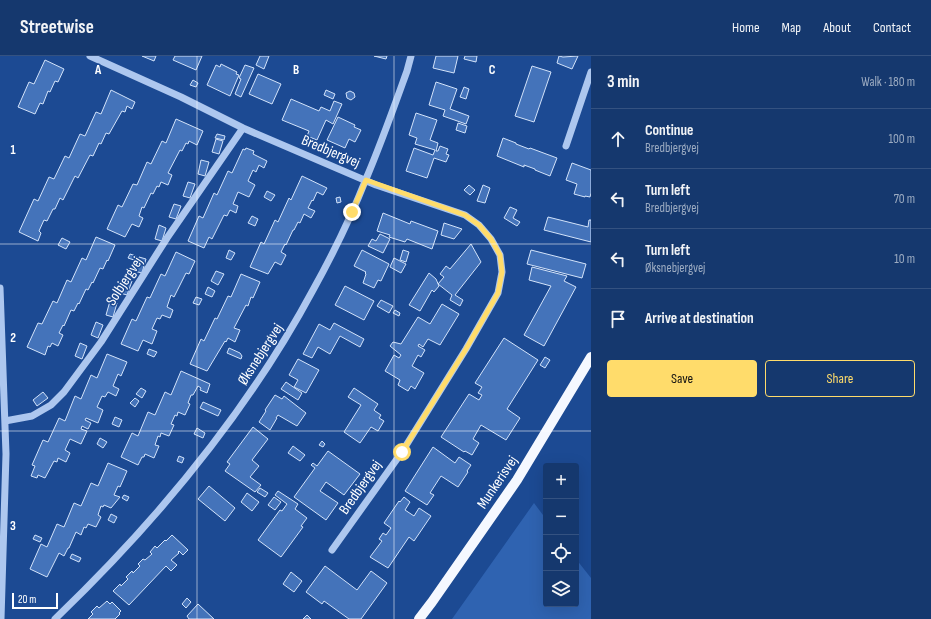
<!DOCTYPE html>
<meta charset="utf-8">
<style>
:root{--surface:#15386e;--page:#1e3f73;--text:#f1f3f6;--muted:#9dacc2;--line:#345281;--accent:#ffdc6b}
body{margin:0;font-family:"Sofia Sans Condensed",sans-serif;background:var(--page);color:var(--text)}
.controls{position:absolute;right:12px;bottom:12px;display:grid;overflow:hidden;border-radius:4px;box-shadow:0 4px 16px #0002}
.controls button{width:36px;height:36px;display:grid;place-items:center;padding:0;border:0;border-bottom:1px solid var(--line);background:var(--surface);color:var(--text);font:20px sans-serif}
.scale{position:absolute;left:12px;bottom:10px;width:46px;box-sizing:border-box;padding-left:4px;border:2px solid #fff;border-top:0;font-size:11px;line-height:14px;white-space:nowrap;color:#fff;-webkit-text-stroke:3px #1c4a93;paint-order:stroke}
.stop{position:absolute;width:12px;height:12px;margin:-9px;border:3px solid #ffdc6b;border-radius:50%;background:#fff}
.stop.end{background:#ffdc6b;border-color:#fff;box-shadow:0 1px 4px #0008}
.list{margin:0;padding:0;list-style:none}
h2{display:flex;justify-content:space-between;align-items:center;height:52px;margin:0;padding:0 16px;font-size:17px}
h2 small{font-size:13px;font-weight:400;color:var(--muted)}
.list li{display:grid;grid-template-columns:26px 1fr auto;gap:12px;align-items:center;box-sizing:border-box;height:60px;padding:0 16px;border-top:1px solid var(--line)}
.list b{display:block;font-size:15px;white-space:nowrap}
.list p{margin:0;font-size:13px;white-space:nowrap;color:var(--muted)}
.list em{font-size:13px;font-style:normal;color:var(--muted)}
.actions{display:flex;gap:8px;padding:12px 16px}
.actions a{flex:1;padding:9px 0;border:1px solid var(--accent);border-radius:4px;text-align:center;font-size:14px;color:var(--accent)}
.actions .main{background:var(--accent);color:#111}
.icon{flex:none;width:22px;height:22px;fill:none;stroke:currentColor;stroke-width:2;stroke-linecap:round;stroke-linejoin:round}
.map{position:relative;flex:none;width:591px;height:563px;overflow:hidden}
header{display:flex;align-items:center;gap:24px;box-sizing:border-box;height:56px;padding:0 20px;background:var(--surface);border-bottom:1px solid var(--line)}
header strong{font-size:19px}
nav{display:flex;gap:22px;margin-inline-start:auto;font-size:14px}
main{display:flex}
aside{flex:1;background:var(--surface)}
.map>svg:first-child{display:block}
</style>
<header>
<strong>Streetwise</strong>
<nav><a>Home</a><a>Map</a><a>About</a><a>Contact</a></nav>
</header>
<main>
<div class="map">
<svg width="591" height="563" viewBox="0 0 591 563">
<rect width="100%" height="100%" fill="#1c4a93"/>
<path fill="#2f63b1" d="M534,447L546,463V548H576V503L591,522V563H452Z"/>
<path fill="#4473ba" stroke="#d3e3fa" d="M142,0H156L154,5Z
M175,0H202L196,14L173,4Z
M260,0H269L264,13L256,9Z
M374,0H387L386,3Z
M436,0H458L454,17L433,12Z
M465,0H477L476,6L464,3Z
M559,0L563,1L578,0L572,13L557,7Z
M45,4L64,13L58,26L55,25L50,36L48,35L43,48L40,47L35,58L18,51L29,26L34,28Z
M221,8L237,16L236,18L239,19L230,40L207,29L216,9L220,11Z
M245,9L254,12L241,41L235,38L241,23L239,22Z
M532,10L551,16L534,66L515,60Z
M258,18L281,28L272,48L249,38Z
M193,24L198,27L196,31L190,29Z
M436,26L457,33L450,53L469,60L466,68L443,60L445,54L429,49Z
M464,31L469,33L466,43L460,41Z
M111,34L135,46L132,53L127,50L125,56L122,55L109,78L106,77L101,88L99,87L93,100L90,99L78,122L75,120L63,144L60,142L55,153H53L47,165L44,164L39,175L41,177L38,185L19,176L34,143L38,145L49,121L54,123L65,100L69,102L80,78L85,80L96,56L101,58Z
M326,34L335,38L333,43L324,39Z
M350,35L354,37L355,41L351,44L347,42L346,37Z
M291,43L319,55L321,51L330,55L334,45L342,48L333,68L326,64L317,84L307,80L309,75L282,64Z
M416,57L437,64L430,84L438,87L436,95H438L440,90L448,93L446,98L449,99L446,106L434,102L427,122L406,115L414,92L433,99L435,94L415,88L417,82L409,79Z
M338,61L355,69L354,71L361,74L355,86L349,83L345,92L327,84Z
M176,63L203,75L197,89L189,85L188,88L186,87L182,95L180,94L168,117L172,119L168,129L161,126L159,131L157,130L153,138L151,137L144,152L142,151L139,160L143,162L139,171L132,168L125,181L107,173L118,149L122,151L133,128L137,129L147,106L151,108L162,85L166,87Z
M458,67L467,70L465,77L456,74Z
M217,78L225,80L224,84L215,82Z
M503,82L516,87V88L529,93L530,92L557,102L550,120L535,114V113L524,109V111L497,100Z
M216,83L223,85L219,98L212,96Z
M246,92L254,95L253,98L267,105L264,112L259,109L256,116L253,114L248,125L255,129L249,141L238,136L233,148L238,150L236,157L230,154L227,160L224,159L212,183L209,181L204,192L188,185L199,160L203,162L214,137L217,139L228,115L232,117L243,93L245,94Z
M201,104L209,106L205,120L198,118Z
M572,107L591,114V137L590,141L585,140V141L574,138L577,128L566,124Z
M302,120L327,132L323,139L317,136L313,145L312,144L308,152L315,155L311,162L304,158L300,167L298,166L294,174H293L286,189L285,188L281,196L286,199L281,209L275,206L268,218L250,211L261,186L264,188L275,164L278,166L289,142L291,144Z
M188,126L195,128L190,142L183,140Z
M469,129L475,134L470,139L464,134Z
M483,129L490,132L485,147L477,145Z
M267,135L275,139L271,145L264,141Z
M340,141L341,146L337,147L336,142Z
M174,148L181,150L176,163L169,161Z
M510,151L517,154L513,162L520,166L517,170L504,162Z
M383,157L410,168L411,165L438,175L432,193L407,183L405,186L389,181L390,179L377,175Z
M252,160L258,163L255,170L248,167Z
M548,161L588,171L589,164H591V186L544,174Z
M444,167L462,173L454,183L441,179Z
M159,169L166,172L162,185L155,183Z
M380,178L390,183L383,197L368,190L372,183L376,185Z
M96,181L115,189L108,205L107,204L103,213L100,212L93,227L92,226L88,234L86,233L79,248L78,247L74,255L71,254L64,270L63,269L59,277L63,279L58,290L52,287L50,291L48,290L45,299L27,291L38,267L42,268L53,245L57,247L67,224L71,226L82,202L86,204Z
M62,182L70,186L66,193L58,189Z
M471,188L481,206L455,239L463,244L460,250L450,244L452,239L438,228L444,221L440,218L446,210L450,213Z
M229,194L235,197L231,204L226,202Z
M362,194L389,208L381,225L378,224L374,232L363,227L366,218L365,217L366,216L354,210Z
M403,194L409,196L406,206L400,204Z
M531,194L586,208L582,222L527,208Z
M176,196L195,205L189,218L186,217L174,241L171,239L167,251L173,254L170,262L162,259L160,263L157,262L152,273L157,275L152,288L143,284L138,295L121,288L132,263L136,265L147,241L150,242L161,218L165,220Z
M130,198L136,200L134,204L128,202Z
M139,201L146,203L142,217L134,215Z
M394,202L406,208L401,217L390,211Z
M532,211L567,220L564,225L576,231L544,290L524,279L551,230L529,224Z
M216,215L224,218L218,229L211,225Z
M429,217L436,223L439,230L434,236L432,234L420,255L409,249Z
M241,218L260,226L253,242L251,241L248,250L246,249L234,272L240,274L235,286L228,282L226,286L225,285L207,315L190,308L201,283L204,285L215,262L217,263L228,240L231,241Z
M124,223L132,225L127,239L120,237Z
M345,230L374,245L364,264L335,249Z
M208,231L215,235L212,241L205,238Z
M196,241L202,243L199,249L193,247Z
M381,244L393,250L389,257L377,250Z
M110,245L117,247L113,261L106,259Z
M442,248L459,258L440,289L428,283L423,291L419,288L418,290L425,294L421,301L418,299L412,310L424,317L415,333L411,330L408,335L398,329L400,324L385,315L394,299L399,302L401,299L390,290L393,286L401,288L418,261L430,268Z
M395,254L400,257L399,260L393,257Z
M96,266L103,269L98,282L91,279Z
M334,267L364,283L360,291L340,280L330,298L318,291L312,302L303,298L319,268L330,274Z
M504,282L538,304L507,353L520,362L506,384L481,369L473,383L479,387L472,399L465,395L464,396L441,381L469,338L479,344L482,339L478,337L482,331L475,327Z
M80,287L87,290L82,303L75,300Z
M229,292L240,297L242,300L241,303L227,297Z
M149,293L157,296L154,301L147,298Z
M107,298L127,306L121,320L118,318L113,330L119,333L116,340L108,336L105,341L102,340L97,351L103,354L98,367L86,362L85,364L91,367L88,373L82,370L81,373L87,375L81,388L70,383L65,394L70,397L66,406L58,402L57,406L54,405L45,422L38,419L37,422L31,420L35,410L32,409L43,384L48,386L59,362L65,365L75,340L81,343L91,319L97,322Z
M545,301L550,304L545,312L540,309Z
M298,303L319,314L306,337L294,331L298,324L289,319Z
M181,315L210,328L207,337L200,334L201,332L198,330L193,339H191L188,347L190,348L185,359L178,356L177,360L175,359L171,368L174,369L169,380L161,377L160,381L158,380L155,389L159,390L154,402L145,398L144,401H142L138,409L121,401L132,377L138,380L148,356L155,359L165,336L171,339Z
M286,326L302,337L298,344L281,333Z
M141,332L146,335L142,342L136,338Z
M354,332L378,348L374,354L375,355L381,359L379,362L384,365L378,375L371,371L360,387L344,376L361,349L348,341Z
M43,336L48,342L37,350L33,344Z
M275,339L282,343L284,340L306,357L297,370L278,359L276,362H277L270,374L259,366L266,355L265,354Z
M135,342L139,345L135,351L130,347Z
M203,346L221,354L218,360L200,352Z
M115,361L122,364L119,371L112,368Z
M253,371L268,383L252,404L259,410L250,421L261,429L255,436L225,415L230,408L227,406Z
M197,372L205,377L203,382L194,378Z
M100,382L107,386L103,392L97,388Z
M322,385L325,388L323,391L319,389Z
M293,390L305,399L300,405L288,397Z
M433,391L455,407L459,401L471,409L467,415L468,416L458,431L441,420L430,437L434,439L427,449L405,435Z
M328,395L360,418L344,439L326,426L320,435L338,447L326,464L294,441L315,412L311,409L313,407L317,410Z
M179,400L184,402L182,407L177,405Z
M108,407L127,415L120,431L118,430L114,439L120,441L111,452L104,449L103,451L101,450L98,459L101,461L96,471L88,468L86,472L84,471L81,479L76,476L69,492H68L64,500L59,497L47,521L30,513L41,488L47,491L57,468L64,471L74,447L81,450L91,427L98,430Z
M209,430L235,452L225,465L198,443Z
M260,432L268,437L265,441L257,436Z
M278,435L298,448L295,453L307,462L301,470L303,471L281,501L258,484L280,454L282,455L287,448L275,439Z
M247,437L259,446L252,455L241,446Z
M124,439L129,441L127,445L122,442Z
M274,441L281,446L275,454L268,449Z
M404,441L410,446L405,454L414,460L419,452L431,460L414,485L409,481L388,512L370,501L382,485L379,483L383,477L386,479L391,472L384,467L399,445L400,446Z
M111,458L117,461L114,467L108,464Z
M35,479L42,482L40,486L33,483Z
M172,479L188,494L183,499L179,495L178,496L179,497L171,504L177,509L171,515L166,510L129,549L113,535L120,528L121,530L128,523L126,521L132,515L133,517L140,510L138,508L143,503L145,504L152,498L150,496L155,490L157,492L165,484L166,485Z
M72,498L81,502L79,506L70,502Z
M325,510L357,534L371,515L387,527L361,563H349L324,545L322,548L306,536Z
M291,516L302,525L294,536L283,528Z
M187,542L191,546L186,552L182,548Z
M107,545L110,548L112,546L121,555L119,557L120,558L115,563H88L93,558L91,556L97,550L99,552Z
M198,548L214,563H189L187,560Z
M307,559L311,563H303Z"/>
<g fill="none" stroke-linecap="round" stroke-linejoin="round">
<path stroke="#adc7ef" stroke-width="7" d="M90,0L181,41L243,72L376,129L465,159L479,169L491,183L500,199L502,216L498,237L466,293L402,396L332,494
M566,90L591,16
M0,232L6,398L1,563
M5,365L32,360L51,349L64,336L101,286L167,182L243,72
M55,563C156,466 247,357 313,234C333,198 351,161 366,123C381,88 394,51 407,15L411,0"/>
<path stroke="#f5f8ff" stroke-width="10" d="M419,563L432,546L517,424L591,301"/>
</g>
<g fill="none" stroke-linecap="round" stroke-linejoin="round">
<path stroke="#ffdc6b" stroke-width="5" d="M352,156L366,124L465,159L479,169L491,183L500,199L502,216L498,237L466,293L402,396"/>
</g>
<path fill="none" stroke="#fff" stroke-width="1" stroke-opacity="0.55" d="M197,0V563M394,0V563M0,188H591M0,375H591"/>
<g text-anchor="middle" stroke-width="3" stroke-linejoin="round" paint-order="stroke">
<g font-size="15" fill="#fff" stroke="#1c4a93">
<text transform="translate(331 95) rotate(23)" y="5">Bredbjergvej</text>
<text transform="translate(124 225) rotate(-57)" y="5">Solbjergvej</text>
<text transform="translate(260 298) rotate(-57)" y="5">Øksnebjergvej</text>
<text transform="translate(497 426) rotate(-56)" y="5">Munkerisvej</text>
<text transform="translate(360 431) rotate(-55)" y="5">Bredbjergvej</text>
</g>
</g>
<g font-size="13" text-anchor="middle" font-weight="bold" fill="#fff" stroke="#1c4a93" stroke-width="3" stroke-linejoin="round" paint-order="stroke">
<text x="98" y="18">A</text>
<text x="296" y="18">B</text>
<text x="492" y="18">C</text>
<text x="13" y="98">1</text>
<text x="13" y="286">2</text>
<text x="13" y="474">3</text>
</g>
</svg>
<div class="controls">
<button>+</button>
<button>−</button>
<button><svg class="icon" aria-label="locate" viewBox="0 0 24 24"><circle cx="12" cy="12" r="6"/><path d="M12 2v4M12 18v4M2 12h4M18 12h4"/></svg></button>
<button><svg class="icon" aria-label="layers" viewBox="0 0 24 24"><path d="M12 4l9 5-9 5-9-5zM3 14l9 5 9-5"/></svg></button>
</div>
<div class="scale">20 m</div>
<div class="stop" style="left:402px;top:396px"></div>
<div class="stop end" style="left:352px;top:156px"></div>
</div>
<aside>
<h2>3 min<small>Walk · 180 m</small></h2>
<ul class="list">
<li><svg class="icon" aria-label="ahead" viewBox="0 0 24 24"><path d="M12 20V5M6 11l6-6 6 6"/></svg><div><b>Continue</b><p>Bredbjergvej</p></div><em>100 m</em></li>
<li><svg class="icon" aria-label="left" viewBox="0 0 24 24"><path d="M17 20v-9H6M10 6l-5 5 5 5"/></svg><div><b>Turn left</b><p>Bredbjergvej</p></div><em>70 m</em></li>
<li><svg class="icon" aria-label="left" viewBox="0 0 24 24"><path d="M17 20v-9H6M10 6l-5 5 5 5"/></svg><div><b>Turn left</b><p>Øksnebjergvej</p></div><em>10 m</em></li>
<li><svg class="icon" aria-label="arrive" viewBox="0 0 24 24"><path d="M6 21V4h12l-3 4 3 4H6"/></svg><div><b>Arrive at destination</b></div></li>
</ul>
<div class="actions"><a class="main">Save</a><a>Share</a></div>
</aside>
</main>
